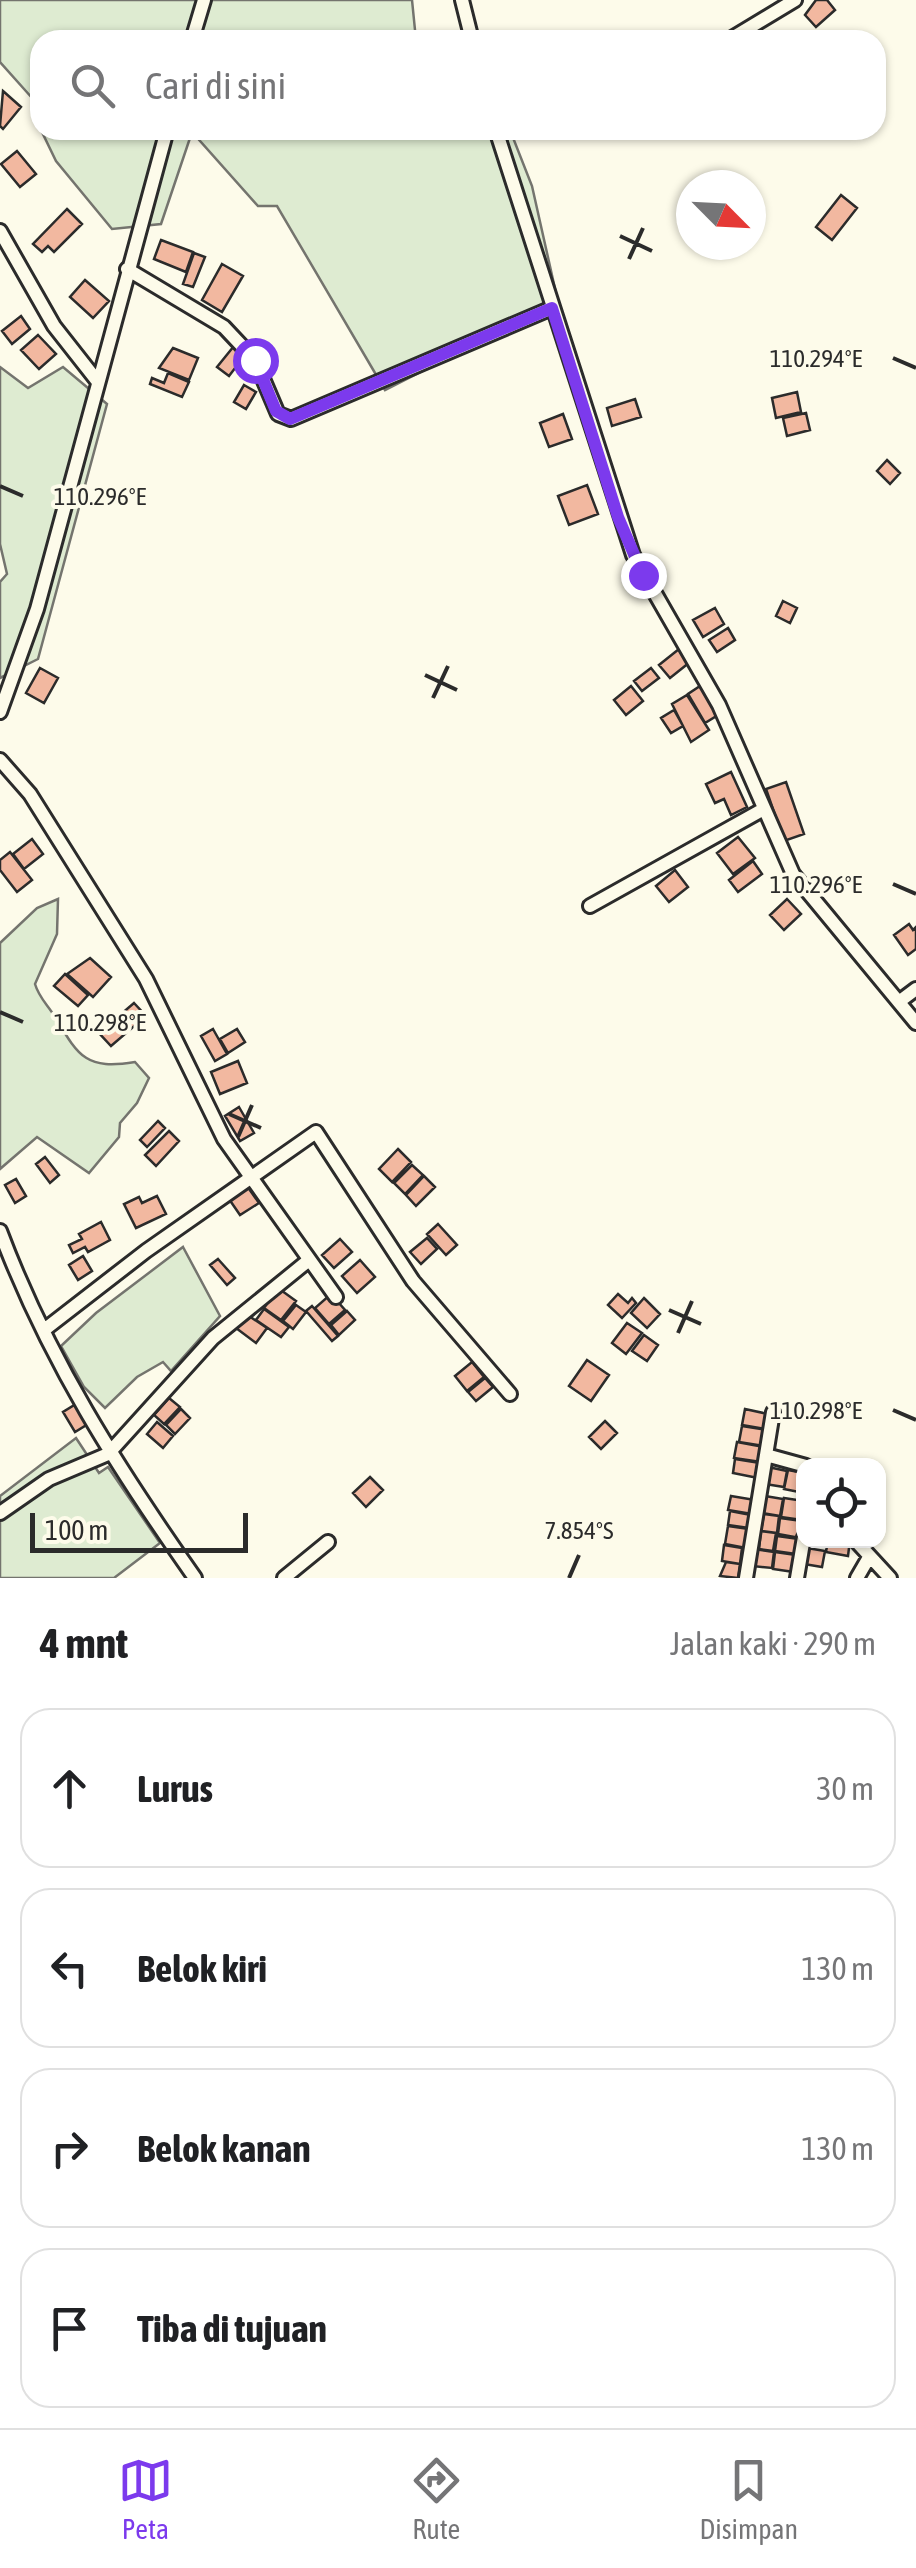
<!DOCTYPE html>
<html lang="id">
<meta charset="utf-8">
<style>
:root{--surface:#fff;--page:#f2f2f2;--text:#202124;--muted:#757577;--line:#e0e0e0;--accent:#7c3aed}
body{margin:0;font-family:"Asap Condensed",sans-serif;background:var(--page);color:var(--text)}
.controls{position:absolute;right:30px;bottom:30px;display:grid;overflow:hidden;border-radius:20px;box-shadow:0 2px 8px #0004}
.controls button{width:90px;height:90px;display:grid;place-items:center;padding:0;border:0;border-bottom:2px solid var(--line);background:var(--surface);color:var(--text);font:50px sans-serif}
.compass{position:absolute;left:676px;top:170px;width:90px;height:90px;border-radius:50%;background:var(--surface);box-shadow:0 2px 8px #0004;rotate:114deg}
.scale{position:absolute;left:30px;bottom:25px;width:218px;box-sizing:border-box;padding-left:10px;border:5px solid #2b2b2b;border-top:0;font-size:28px;line-height:35px;white-space:nowrap;color:#2b2b2b;-webkit-text-stroke:8px #fdfbea;paint-order:stroke}
.stop{position:absolute;width:30px;height:30px;margin:-22px;border:8px solid #7c3aed;border-radius:50%;background:#fff}
.stop.end{background:#7c3aed;border-color:#fff;box-shadow:0 2px 10px #0008}
.list{margin:0;padding:0;list-style:none}
h2{display:flex;justify-content:space-between;align-items:center;height:130px;margin:0;padding:0 40px;font-size:42px}
h2 small{font-size:32px;font-weight:400;color:var(--muted)}
.list li{display:grid;grid-template-columns:65px 1fr auto;gap:30px;align-items:center;box-sizing:border-box;height:160px;margin:0 20px 20px;padding:0 20px;border:2px solid var(--line);border-radius:30px}
.list b{display:block;font-size:38px;white-space:nowrap}
.list em{font-size:32px;font-style:normal;color:var(--muted)}
.icon{flex:none;width:55px;height:55px;fill:none;stroke:currentColor;stroke-width:2;stroke-linecap:round;stroke-linejoin:round}
.map{position:relative;flex:none;width:916px;height:1578px;overflow:hidden}
.search{position:absolute;background:var(--surface);box-shadow:0 2px 8px #0004;left:30px;right:30px;top:30px;height:110px;display:flex;align-items:center;gap:25px;box-sizing:border-box;padding:0 35px;border-radius:30px;color:var(--muted);font-size:38px}
.sheet{height:850px;background:var(--surface)}
nav{display:flex;justify-content:space-around;align-items:center;box-sizing:border-box;height:140px;border-top:2px solid var(--line);background:var(--surface);font-size:28px;color:var(--muted)}
nav a{display:grid;justify-items:center;gap:5px}
nav .on{color:var(--accent)}
.map>svg:first-child{display:block}
</style>
<div class="map">
<svg width="916" height="1578" viewBox="0 0 916 1578">
<rect width="100%" height="100%" fill="#fdfbea"/>
<path fill="#deebd1" stroke="#74746e" stroke-width="2.5" d="M0,0H412L416,40H40V128L33,99L0,62Z
M41,130H510L532,186L558,302L385,390L277,206H258L192,132L161,224L112,229L56,161Z
M0,367L28,388L63,367L107,404L38,659L0,678V582L7,574L0,544Z
M58,899L57,934L35,984C39,998 48,1005 55,1017C79,1057 86,1070 135,1062L149,1078L137,1103L120,1123L119,1137L89,1173L37,1137L0,1169V943L37,908Z
M183,1247L220,1316L171,1371L163,1362L137,1377L105,1408L84,1387L61,1346L96,1313Z
M76,1438L99,1473L108,1467L160,1543L114,1578H0V1496Z"/>
<path fill="#f2b8a0" stroke="#2b2b2b" stroke-width="2.5" d="M816,0H827L835,10L816,27L805,15Z
M3,91L21,107L3,129L0,126Z
M17,151L36,174L20,187L1,164Z
M841,195L857,208L832,240L816,227Z
M67,209L82,224L54,252L48,246L42,252L33,244Z
M161,240L193,252L186,272L154,259Z
M194,253L205,257L193,287L183,284Z
M222,264L243,276L222,312L202,300Z
M85,280L109,301L93,318L70,297Z
M21,316L30,329L12,344L2,331Z
M38,335L56,354L39,369L21,350Z
M234,346L245,355L229,376L217,367Z
M173,348L198,358L189,380L159,368Z
M168,373L189,382L182,397L150,384L152,378L164,383Z
M244,385L256,392L246,409L234,402Z
M797,392L801,412L776,418L772,398Z
M635,399L641,417L612,426L607,408Z
M806,413L810,430L787,436L783,418Z
M563,414L572,439L549,447L540,423Z
M887,460L900,473L890,484L877,471Z
M587,485L598,514L569,525L558,496Z
M783,601L797,608L790,623L776,616Z
M715,608L724,624L703,637L693,620Z
M728,628L735,640L717,652L709,640Z
M679,649L690,662L670,678L659,665Z
M40,668L58,678L44,703L26,693Z
M651,668L659,678L642,691L634,681Z
M631,686L643,701L626,715L614,700Z
M700,686L718,715L705,723L688,694Z
M687,695L709,730L691,742L672,704Z
M674,710L683,726L671,733L661,718Z
M731,772L747,807L731,815L724,799L715,803L706,784Z
M786,782L804,834L784,841L766,789Z
M738,837L755,858L733,874L717,853Z
M32,839L43,854L24,869L13,854Z
M10,852L32,880L17,892L0,870V860Z
M753,861L762,874L738,892L729,880Z
M675,870L688,887L669,902L656,886Z
M787,899L801,914L784,930L770,915Z
M909,924L913,930L916,927V949L908,955L894,935Z
M90,958L111,977L93,997L67,974Z
M65,974L88,995L78,1006L54,986Z
M134,1003L146,1016L111,1046L99,1033Z
M213,1029L227,1054L215,1061L201,1036Z
M237,1029L245,1042L228,1053L220,1039Z
M238,1061L247,1083L220,1094L211,1072Z
M239,1107L254,1133L240,1141L225,1116Z
M158,1121L165,1128L147,1147L140,1140Z
M169,1131L179,1141L156,1166L145,1155Z
M398,1149L411,1162L392,1182L379,1169Z
M45,1157L59,1175L50,1183L36,1164Z
M412,1165L423,1175L405,1194L394,1183Z
M424,1176L435,1187L416,1206L406,1195Z
M16,1179L26,1196L15,1203L5,1185Z
M247,1186L259,1203L240,1215L229,1199Z
M157,1196L166,1214L136,1228L124,1204L139,1197L142,1203Z
M101,1222L110,1240L88,1252L85,1247L73,1253L69,1245L82,1239L79,1234Z
M438,1224L457,1245L446,1255L427,1234Z
M427,1238L437,1249L421,1264L410,1252Z
M340,1239L352,1252L334,1268L322,1255Z
M83,1256L92,1271L78,1280L69,1265Z
M218,1259L235,1278L227,1285L210,1265Z
M360,1260L375,1277L357,1293L342,1276Z
M278,1288L296,1301L281,1320L264,1308Z
M331,1294L345,1310L329,1324L315,1308Z
M618,1294L628,1303L632,1298L636,1303L622,1318L608,1305Z
M644,1298L660,1314L647,1328L631,1313Z
M296,1305L306,1312L293,1329L283,1321Z
M312,1306L338,1336L332,1341L306,1311Z
M264,1309L289,1327L281,1337L256,1320Z
M347,1311L355,1320L339,1335L331,1325Z
M246,1314L267,1328L256,1343L236,1328Z
M627,1323L642,1333L626,1354L612,1343Z
M644,1335L658,1345L647,1361L632,1351Z
M587,1360L609,1375L591,1401L569,1386Z
M472,1362L484,1377L467,1391L455,1376Z
M485,1378L493,1387L476,1401L468,1392Z
M169,1398L180,1407L164,1424L154,1415Z
M76,1404L88,1424L75,1432L63,1412Z
M181,1409L190,1418L175,1434L166,1425Z
M745,1409L768,1414L765,1429L742,1425Z
M605,1421L617,1433L601,1449L589,1437Z
M157,1422L173,1436L163,1448L147,1434Z
M742,1426L767,1430L764,1446L739,1442Z
M737,1442L764,1447L761,1462L734,1458Z
M735,1459L760,1463L758,1478L733,1473Z
M768,1467L787,1471L784,1487L765,1484Z
M788,1470L804,1473V1493L784,1489Z
M370,1477L383,1490L366,1507L353,1493Z
M731,1496L755,1500L752,1514L728,1510Z
M765,1496L783,1499L780,1516L762,1513Z
M784,1498L804,1501L802,1520L781,1517Z
M730,1511L751,1515L749,1528L728,1525Z
M764,1514L779,1516L777,1533L761,1531Z
M780,1518L802,1521L800,1538L778,1534Z
M728,1526L749,1529L746,1548L725,1544Z
M761,1531L776,1533L773,1551L759,1549Z
M777,1536L799,1539L796,1554L775,1551Z
M828,1540H850L848,1556L826,1552Z
M724,1545L742,1548L740,1564L722,1561Z
M807,1548L825,1551L822,1567L804,1564Z
M754,1549L774,1552L772,1568L752,1566Z
M775,1552L796,1555L794,1572L773,1569Z
M726,1562L740,1564L738,1578L720,1576Z"/>
<g fill="none" stroke-linecap="round" stroke-linejoin="round">
<g stroke="#2b2b2b" stroke-width="18">
<path id="minor" d="M462,0L472,40
M192,40L204,0
M729,40L795,0
M496,130L633,555L719,705L793,874L916,1023
M0,231L54,326L98,382
M127,269L224,327L255,360L278,414L291,419L552,308
M0,712L37,609L167,130
M0,760L30,794L146,979L224,1139L336,1297
M590,906L762,810
M900,1001L916,989
M0,1231C48,1359 117,1467 195,1578
M44,1330L146,1251L316,1132L413,1281L510,1394
M766,1455L806,1466
M0,1513L49,1479L108,1454L213,1338L309,1260
M855,1540L890,1578
M284,1578L328,1542
M746,1578L773,1412
M797,1578L804,1537
M857,1578L868,1559"/>
</g>
<use href="#minor" stroke="#fdfbea" stroke-width="12"/>
</g>
<g fill="none" stroke-linecap="round" stroke-linejoin="round">
<path stroke="#7c3aed" stroke-width="12" d="M255,360L276,411L290,419L552,308L618,517L643,575"/>
</g>
<path fill="none" stroke="#2b2b2b" stroke-width="4" d="M620,236L652,251M629,259L643,228M893,358L916,368M0,486L23,496M425,675L457,690M433,698L448,666M893,884L916,894M0,1012L23,1022M229,1114L261,1128M238,1137L252,1105M669,1310L701,1324M678,1333L692,1301M893,1410L916,1420M569,1578L579,1555"/>
<g font-size="25" text-anchor="middle" fill="#2b2b2b" stroke="#fdfbea" stroke-width="8" stroke-linejoin="round" paint-order="stroke">
<text x="816" y="367">110.294°E</text>
<text x="100" y="505">110.296°E</text>
<text x="816" y="893">110.296°E</text>
<text x="100" y="1031">110.298°E</text>
<text x="816" y="1419">110.298°E</text>
<text x="579" y="1539">7.854°S</text>
</g>
</svg>
<div class="controls">
<button><svg class="icon" aria-label="locate" viewBox="0 0 24 24"><circle cx="12" cy="12" r="6"/><path d="M12 2v4M12 18v4M2 12h4M18 12h4"/></svg></button>
</div>
<svg class="compass" viewBox="-18 -18 36 36"><path d="M0-13l5 13h-10z" fill="#e53935"/><path d="M0 13l5-13h-10z" fill="#757577"/></svg>
<div class="scale">100 m</div>
<div class="stop" style="left:255px;top:360px"></div>
<div class="stop end" style="left:643px;top:575px"></div>
<div class="search"><svg class="icon" aria-label="search" viewBox="0 0 24 24"><circle cx="10" cy="10" r="6"/><path d="M15 15l6 6"/></svg>Cari di sini</div>
</div>
<section class="sheet">
<h2>4 mnt<small>Jalan kaki · 290 m</small></h2>
<ul class="list">
<li><svg class="icon" aria-label="ahead" viewBox="0 0 24 24"><path d="M12 20V5M6 11l6-6 6 6"/></svg><div><b>Lurus</b></div><em>30 m</em></li>
<li><svg class="icon" aria-label="left" viewBox="0 0 24 24"><path d="M17 20v-9H6M10 6l-5 5 5 5"/></svg><div><b>Belok kiri</b></div><em>130 m</em></li>
<li><svg class="icon" aria-label="right" viewBox="0 0 24 24"><path d="M7 20v-9h11M14 6l5 5-5 5"/></svg><div><b>Belok kanan</b></div><em>130 m</em></li>
<li><svg class="icon" aria-label="arrive" viewBox="0 0 24 24"><path d="M6 21V4h12l-3 4 3 4H6"/></svg><div><b>Tiba di tujuan</b></div></li>
</ul>
</section>
<nav>
<a class="on"><svg class="icon" aria-label="map" viewBox="0 0 24 24"><path d="M3 6l6-2 6 2 6-2v14l-6 2-6-2-6 2zM9 4v14M15 6v14"/></svg>Peta</a>
<a><svg class="icon" aria-label="directions" viewBox="0 0 24 24"><path d="M12 3l9 9-9 9-9-9zM9 14v-3h6M13 9l2 2-2 2"/></svg>Rute</a>
<a><svg class="icon" aria-label="saved" viewBox="0 0 24 24"><path d="M7 4h10v16l-5-4-5 4z"/></svg>Disimpan</a>
</nav>
